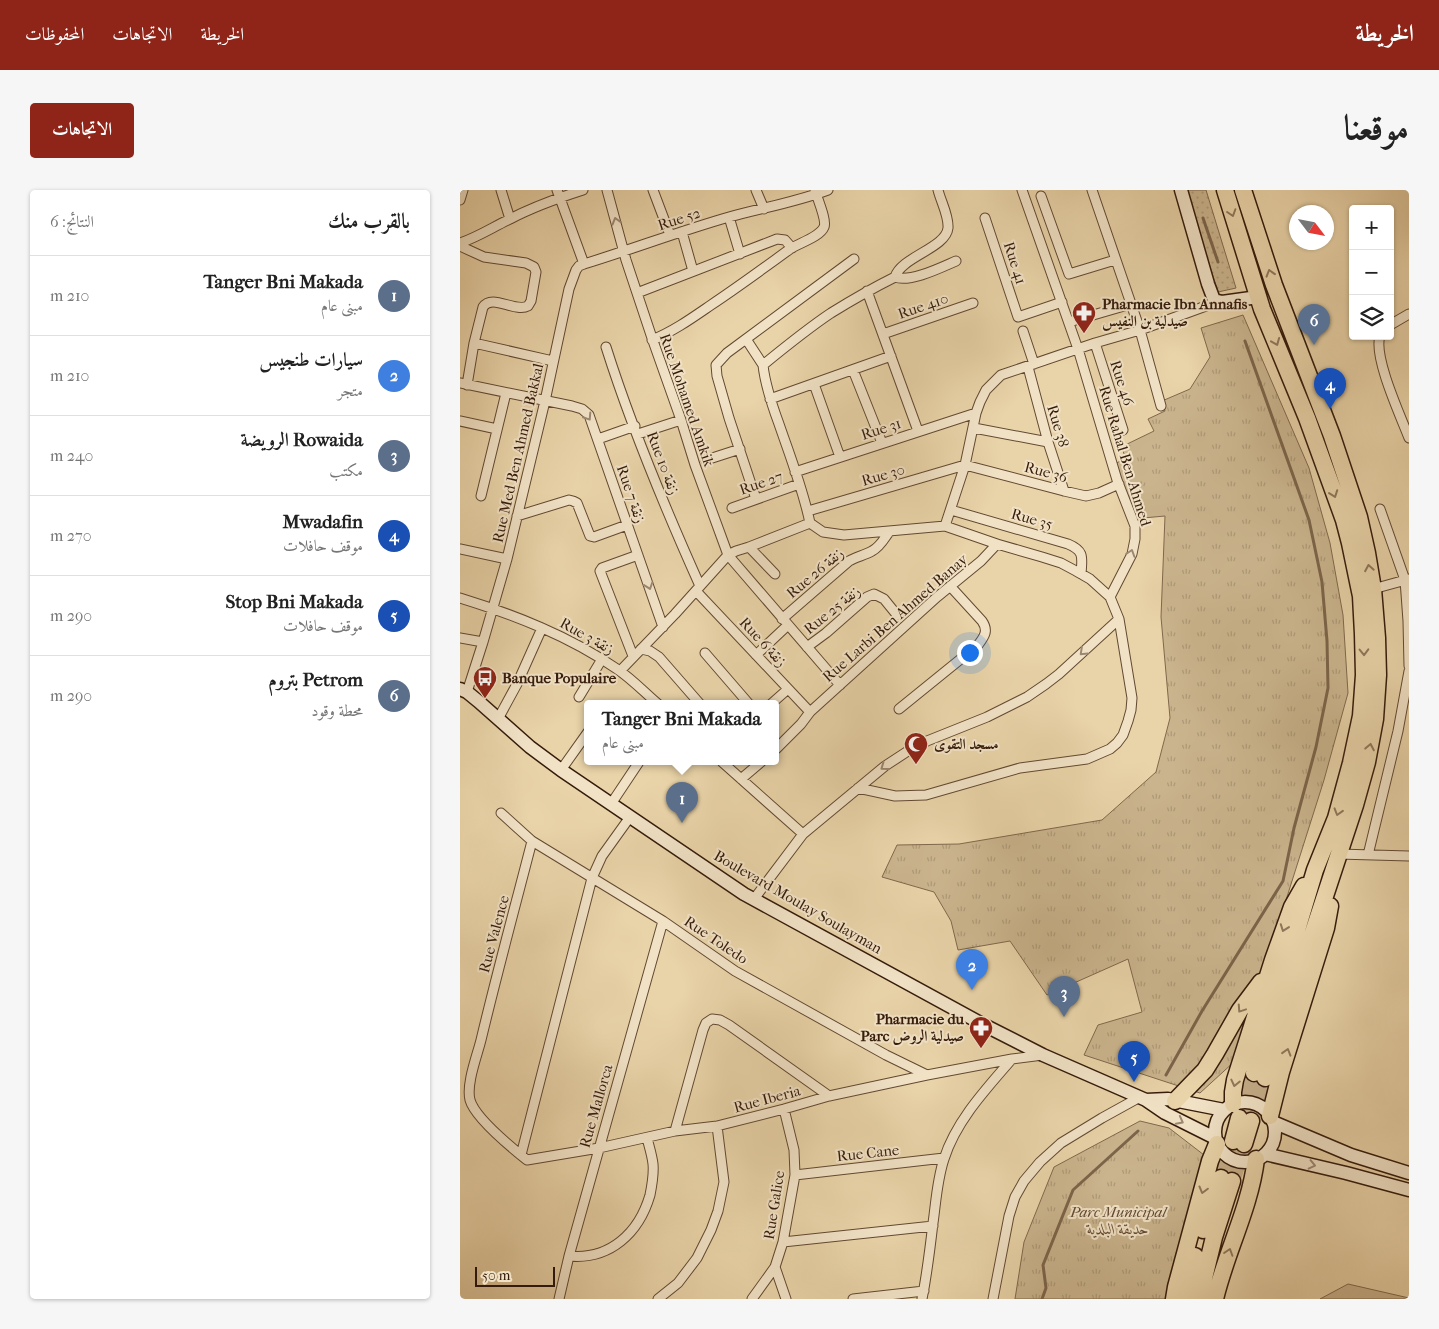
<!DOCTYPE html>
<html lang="ar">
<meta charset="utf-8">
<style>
:root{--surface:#fff;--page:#f6f6f6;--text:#222;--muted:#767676;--line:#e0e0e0;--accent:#8f2418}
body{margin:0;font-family:"IM FELL French Canon",Amiri,serif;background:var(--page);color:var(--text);direction:rtl}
.controls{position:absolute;right:15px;top:15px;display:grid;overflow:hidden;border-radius:5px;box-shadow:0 1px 4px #0004}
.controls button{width:45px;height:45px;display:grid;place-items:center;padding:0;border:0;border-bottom:1px solid var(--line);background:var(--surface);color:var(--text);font:25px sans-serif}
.compass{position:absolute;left:829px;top:15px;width:45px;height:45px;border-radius:50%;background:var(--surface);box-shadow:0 1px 4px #0004;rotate:122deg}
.scale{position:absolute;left:15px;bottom:12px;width:80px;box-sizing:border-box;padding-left:5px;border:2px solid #351b0b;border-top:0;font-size:14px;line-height:18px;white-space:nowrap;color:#351b0b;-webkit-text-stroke:4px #f1e2c6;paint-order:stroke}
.you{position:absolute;left:509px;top:462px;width:18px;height:18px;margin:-12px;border:4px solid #fff;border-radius:50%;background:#1a73e8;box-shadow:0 0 0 8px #1a73e833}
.badge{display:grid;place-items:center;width:32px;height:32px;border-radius:50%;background:var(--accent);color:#fff;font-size:16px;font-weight:700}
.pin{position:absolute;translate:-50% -41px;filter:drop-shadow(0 1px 2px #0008)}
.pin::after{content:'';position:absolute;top:26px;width:18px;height:15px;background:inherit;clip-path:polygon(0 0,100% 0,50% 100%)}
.popup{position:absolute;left:124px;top:510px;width:195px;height:65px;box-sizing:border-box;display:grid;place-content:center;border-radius:5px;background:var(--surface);filter:drop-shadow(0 1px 4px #0005);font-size:16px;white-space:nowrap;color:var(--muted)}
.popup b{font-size:19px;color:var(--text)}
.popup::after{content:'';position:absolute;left:50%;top:100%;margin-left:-10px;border:10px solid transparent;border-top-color:var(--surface)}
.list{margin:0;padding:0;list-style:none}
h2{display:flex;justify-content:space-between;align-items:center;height:65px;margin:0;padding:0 20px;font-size:21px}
h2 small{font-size:16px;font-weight:400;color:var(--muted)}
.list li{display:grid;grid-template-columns:32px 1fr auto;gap:15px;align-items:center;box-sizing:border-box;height:80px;padding:0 20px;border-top:1px solid var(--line)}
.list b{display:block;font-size:19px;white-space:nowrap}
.list p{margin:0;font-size:16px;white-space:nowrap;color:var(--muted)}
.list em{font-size:16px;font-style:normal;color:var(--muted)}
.icon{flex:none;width:28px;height:28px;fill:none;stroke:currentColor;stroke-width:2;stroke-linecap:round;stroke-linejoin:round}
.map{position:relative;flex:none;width:949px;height:1109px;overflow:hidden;direction:ltr;border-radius:5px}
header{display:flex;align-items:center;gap:30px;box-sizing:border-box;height:70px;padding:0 25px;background:var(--accent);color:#fff}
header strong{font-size:24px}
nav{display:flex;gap:28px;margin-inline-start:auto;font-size:18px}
.intro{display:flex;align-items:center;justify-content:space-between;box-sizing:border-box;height:120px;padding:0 30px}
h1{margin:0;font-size:35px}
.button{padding:12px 22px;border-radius:5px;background:var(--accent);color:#fff;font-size:18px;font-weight:700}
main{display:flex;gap:30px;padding:0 30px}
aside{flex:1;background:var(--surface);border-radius:5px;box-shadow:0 1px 4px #0004}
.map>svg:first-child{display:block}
</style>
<header>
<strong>الخريطة</strong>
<nav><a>الخريطة</a><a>الاتجاهات</a><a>المحفوظات</a></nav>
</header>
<div class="intro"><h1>موقعنا</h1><a class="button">الاتجاهات</a></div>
<main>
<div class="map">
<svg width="949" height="1109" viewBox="0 0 949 1109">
<defs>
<pattern id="grass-dots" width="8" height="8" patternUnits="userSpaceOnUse" patternTransform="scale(1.25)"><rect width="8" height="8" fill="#cab48d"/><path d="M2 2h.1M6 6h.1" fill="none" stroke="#ae9a78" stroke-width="1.8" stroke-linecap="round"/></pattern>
<pattern id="park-tufts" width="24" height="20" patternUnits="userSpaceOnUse" patternTransform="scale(1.25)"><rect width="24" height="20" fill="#cab48d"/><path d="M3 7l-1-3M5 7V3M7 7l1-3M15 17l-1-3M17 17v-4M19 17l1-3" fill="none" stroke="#ae9a78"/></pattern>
</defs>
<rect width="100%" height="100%" fill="#e9d3a8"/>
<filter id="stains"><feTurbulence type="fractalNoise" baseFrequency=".004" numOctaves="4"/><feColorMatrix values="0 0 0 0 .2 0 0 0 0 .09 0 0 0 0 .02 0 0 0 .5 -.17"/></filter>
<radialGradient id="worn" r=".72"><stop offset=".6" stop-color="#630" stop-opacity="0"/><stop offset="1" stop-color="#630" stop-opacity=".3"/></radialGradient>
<path fill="url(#grass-dots)" stroke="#80684c" d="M726,0H746L776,98L758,102Z"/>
<path fill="url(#park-tufts)" stroke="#80684c" d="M783,125L849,278L870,353L883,425L888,503L864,590L775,871L740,903L624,865L638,835L682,822L668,769L587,805L550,751L498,760L491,731L474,702L422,687L437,655L499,654L642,630L696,582L710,528L701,427L705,326L672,329L653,275L666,268L661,257L694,241L688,229L705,221L702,211L730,199L750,167L741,138Z
M680,931L709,938L744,965L720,1109H555L564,1052L594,977Z"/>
<path fill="#cab48d" stroke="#80684c" d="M888,1094L949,1108V1109H860Z"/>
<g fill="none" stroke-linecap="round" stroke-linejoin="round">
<path stroke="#7c6449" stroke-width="3" d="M743,28L758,72
M706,885L742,821L823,691L834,638L856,557L868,498L867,451L862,392L849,330L785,151
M582,1109L586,1098L583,1075L613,1000L678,941"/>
<path stroke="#c5ae89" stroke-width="16" stroke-dasharray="16 8" stroke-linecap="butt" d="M779,928L794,883
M791,931L805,888
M761,988L773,951
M772,991L784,954"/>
<g stroke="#624932" stroke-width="11">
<path id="street" d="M41,0L50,29
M97,0L124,74
M147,0L166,70L192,148L221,230L235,275L268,365L380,495
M193,0L210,45
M296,0L304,19
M562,0L618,159L657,290L675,336V349L672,364L650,407
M632,0L680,140L701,216
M581,6L609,84L655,70
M0,10L3,0
M269,27L280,64
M525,28L558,127L602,112
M222,42L233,81
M0,53C18,47 33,37 50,29C73,17 98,8 123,0
M0,56L24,67L66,73L74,77L76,82L71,111L68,116C55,123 32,103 23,117L14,153L7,195
M435,87C450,93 482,77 496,71
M407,101L458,241
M177,103L317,49L325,50L332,58
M609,132L671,114
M930,135L949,124
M563,141L574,174
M423,144L513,113
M920,146C913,167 941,227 949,248
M286,149L303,175
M192,150C214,141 232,128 251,115C278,97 304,78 330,59C339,53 360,47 364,37C367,30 357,8 355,0
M14,153L93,171
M635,153L663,240
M146,157C172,239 205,318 240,396
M568,177L588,252L604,301
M393,180L422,253
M0,193L112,216L122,219L129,225L203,437
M354,194L380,267
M310,209L431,166
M0,231L37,239
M514,238L588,252
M178,244L221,230
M138,249L175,236
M246,270L280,259
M335,282L516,223
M21,306L46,203
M296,309L269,228L257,186L256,175L267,163L394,69
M272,318L339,294
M920,319L945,390L948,431L949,476
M491,320L608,354C625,361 622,368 621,384
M348,321L505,275L604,301L626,306L639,303L659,294
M57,326L109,310L113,311L117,313L130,346L134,347L167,335
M350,333L363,342L384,345L485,336L537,354L582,367L601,373L616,381L630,389L650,407L659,429L672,508L671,520L668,531L663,545L657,553L650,559L627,569L560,578L466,605L435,606L398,598
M350,333C343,299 330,266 319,234C312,215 305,195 303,175C325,157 347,139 371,123C392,110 413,98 435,87C441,67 486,58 488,38C489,26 481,12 478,0
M485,336L505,275L516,223L520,212L526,200L541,185L635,153L680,140L757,112
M289,357L315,384
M0,359L47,369
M913,399L949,389
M236,401L350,522
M0,408C55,425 109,446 157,479C172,489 185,503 198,514
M322,429L389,371C396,367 405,365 412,361C420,357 424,349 429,342
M0,448L23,452
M347,457L366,443L407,407L414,404L424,409L437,425
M181,459L190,461L199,467L240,514
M245,463L289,514
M296,465L328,435
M173,466L140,381L142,378L178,365
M160,481L215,424L268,365L276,361L289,357L350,333
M7,502L23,452L47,369L85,211L109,99L116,80L119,76L124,74C173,59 220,41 269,27C302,18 336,12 368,0
M119,507L142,469
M311,514L328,499
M439,519L518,455C524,447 529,441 522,431L490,396
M38,529L57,494L82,438
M316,559L341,534L350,522L477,407L521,371L537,354
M262,572L343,644
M101,580L128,542
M281,589L301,572
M151,614L179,572
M41,623L72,651L203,731L275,781L426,865L467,885
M72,651C55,717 37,783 21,850C17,866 6,894 10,910C15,928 52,958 67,970L139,958L215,941L257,936L324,919L369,906L467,885L552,869
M878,664L949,666
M908,665L938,541L949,481
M294,709L343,644L425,576L451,559L467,551L527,527L567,507L586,494L599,484L659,429
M215,941L243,840L246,833L252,829L260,830L269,835L369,906
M61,965L132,688L142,666L170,627
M335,985L484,968
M323,1052L473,1036
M109,1066C150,1070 179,1043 190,1005C192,995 194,984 193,974C192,965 189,956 187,948
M315,1077L326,1109
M99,1109L109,1066L203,731
M198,1109L218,1093L237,1068L251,1040L258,1021L264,992L257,936
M292,1109L315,1077L323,1052L335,985L334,960L324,919
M393,1109L464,1101
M462,1109C467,1084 470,1059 473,1033C476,1012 477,990 484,969C496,931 526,899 552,869L583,865
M533,1109L549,1026L555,1007L564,991L580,972L601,953L642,928L680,907"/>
</g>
<g stroke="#351b0b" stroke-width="15">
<path id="secondary" d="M721,0L748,94L754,110L762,112L798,107
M0,499L7,502L18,511L70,557L101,580L284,704L524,835L583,865L686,910L705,923L755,948
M686,910L708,909L764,920
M755 942a30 30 0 1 1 60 0a30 30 0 1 1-60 0Z
M813,932L891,965L949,983
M805,964L886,983L949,1000"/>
</g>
<g stroke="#351b0b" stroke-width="19">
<path id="highway" d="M765,0L802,119L847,228L884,330L890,353L901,406L903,444L904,485L901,526L891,573L876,628L855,680L794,883
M783,0L814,95L872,246L899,327L907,363L913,399L917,448L918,485L915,529L907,572L895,615L805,888
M715,911L745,880L755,864L780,820L801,792
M773,914V902L775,890L813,770L832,717L844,696
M810,926L821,882L866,738L870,716
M773,951L779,928
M784,954L791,931
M743,1040L761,988
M714,1109L716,1097L750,971L757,954
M727,1109L735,1066
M739,1109L754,1047L772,991
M755,1109C766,1062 790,1018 796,969"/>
</g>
<use href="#street" stroke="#f1e2c6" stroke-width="9"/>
<use href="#secondary" stroke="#f1e2c6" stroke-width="12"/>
<use href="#highway" stroke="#e9d3a8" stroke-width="16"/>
</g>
<defs><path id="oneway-chevron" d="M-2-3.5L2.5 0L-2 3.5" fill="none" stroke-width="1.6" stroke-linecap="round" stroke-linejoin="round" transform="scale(1.25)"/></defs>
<g stroke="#8f775a">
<use href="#oneway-chevron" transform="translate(772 23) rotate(72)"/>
<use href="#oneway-chevron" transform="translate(810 83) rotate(-107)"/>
<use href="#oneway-chevron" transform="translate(816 152) rotate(68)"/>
<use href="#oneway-chevron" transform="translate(874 304) rotate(70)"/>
<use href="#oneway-chevron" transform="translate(909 378) rotate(-100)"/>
<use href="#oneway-chevron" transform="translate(904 462) rotate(89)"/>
<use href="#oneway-chevron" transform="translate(910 557) rotate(-79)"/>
<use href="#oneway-chevron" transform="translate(878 622) rotate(107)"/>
<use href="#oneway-chevron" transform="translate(824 738) rotate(110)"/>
<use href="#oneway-chevron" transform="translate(781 819) rotate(124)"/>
<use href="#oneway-chevron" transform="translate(827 862) rotate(-73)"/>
<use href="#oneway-chevron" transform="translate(775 893) rotate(103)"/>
<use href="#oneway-chevron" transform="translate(743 1000) rotate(105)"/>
<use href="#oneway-chevron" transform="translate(769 1062) rotate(-72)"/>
</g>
<g stroke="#9c8872">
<use href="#oneway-chevron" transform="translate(156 31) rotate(-106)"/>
<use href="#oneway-chevron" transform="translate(128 227) rotate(57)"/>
<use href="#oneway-chevron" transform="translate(671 363) rotate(-72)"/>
<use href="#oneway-chevron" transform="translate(189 396) rotate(71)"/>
<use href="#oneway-chevron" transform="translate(623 462) rotate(137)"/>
<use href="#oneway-chevron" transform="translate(424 577) rotate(144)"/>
<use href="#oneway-chevron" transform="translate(720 931) rotate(28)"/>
<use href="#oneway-chevron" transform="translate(852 975) rotate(13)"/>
</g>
<defs>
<g id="pharmacy-pin" transform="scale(1.25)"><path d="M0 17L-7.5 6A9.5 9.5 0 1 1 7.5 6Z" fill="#8f2418" stroke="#f1e2c6"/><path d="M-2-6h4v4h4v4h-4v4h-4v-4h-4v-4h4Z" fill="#fff"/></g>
<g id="bus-pin" transform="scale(1.25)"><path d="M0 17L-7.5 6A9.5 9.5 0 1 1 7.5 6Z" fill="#8f2418" stroke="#f1e2c6"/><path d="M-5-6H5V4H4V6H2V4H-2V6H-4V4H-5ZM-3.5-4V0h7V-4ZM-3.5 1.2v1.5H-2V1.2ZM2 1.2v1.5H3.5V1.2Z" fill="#fff"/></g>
<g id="mosque-pin" transform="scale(1.25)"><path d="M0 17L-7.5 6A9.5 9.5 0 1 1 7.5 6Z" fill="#8f2418" stroke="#f1e2c6"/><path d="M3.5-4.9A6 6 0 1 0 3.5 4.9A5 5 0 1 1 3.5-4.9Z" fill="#fff"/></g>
</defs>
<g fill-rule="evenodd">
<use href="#pharmacy-pin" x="624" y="123"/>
<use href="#bus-pin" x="25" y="488"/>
<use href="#mosque-pin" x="456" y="554"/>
<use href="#pharmacy-pin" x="521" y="838"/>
</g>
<g text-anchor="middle" stroke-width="4" stroke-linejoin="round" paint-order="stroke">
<g font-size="15" fill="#351b0b" stroke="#f1e2c6">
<text transform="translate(219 29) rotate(-18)" y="5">Rue 52</text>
<text transform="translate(555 73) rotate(72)" y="5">Rue 41</text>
<text transform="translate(463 116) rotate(-19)" y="5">Rue 410</text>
<text transform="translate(662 193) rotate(72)" y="5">Rue 46</text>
<text transform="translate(227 210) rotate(71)" y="5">Rue Mohamed Amkik</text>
<text transform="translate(598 236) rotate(73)" y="5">Rue 38</text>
<text transform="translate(421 239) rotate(-18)" y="5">Rue 31</text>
<text transform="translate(58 263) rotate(-77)" y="5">Rue Med Ben Ahmed Bakkal</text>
<text transform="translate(665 266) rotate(73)" y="5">Rue Rahal Ben Ahmed</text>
<text transform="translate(203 273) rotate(69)" y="5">Rue 10 زنقة</text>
<text transform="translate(586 282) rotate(15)" y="5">Rue 36</text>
<text transform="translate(423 285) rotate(-16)" y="5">Rue 30</text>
<text transform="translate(301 293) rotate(-19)" y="5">Rue 27</text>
<text transform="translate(171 304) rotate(71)" y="5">Rue 7 زنقة</text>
<text transform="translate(572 329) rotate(16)" y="5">Rue 35</text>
<text transform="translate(355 383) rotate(-40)" y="5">Rue 26 زنقة</text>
<text transform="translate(372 420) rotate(-39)" y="5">Rue 25 زنقة</text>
<text transform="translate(435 428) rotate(-41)" y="5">Rue Larbi Ben Ahmed Banay</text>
<text transform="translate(127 446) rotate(29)" y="5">Rue 3 زنقة</text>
<text transform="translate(303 452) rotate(47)" y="5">Rue 6 زنقة</text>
<text transform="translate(338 712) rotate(30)" y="5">Boulevard Moulay Soulayman</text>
<text transform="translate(34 744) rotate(-75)" y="5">Rue Valence</text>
<text transform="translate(256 750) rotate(34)" y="5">Rue Toledo</text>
<text transform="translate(307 909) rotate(-15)" y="5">Rue Iberia</text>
<text transform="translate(136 916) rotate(-74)" y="5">Rue Mallorca</text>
<text transform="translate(408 963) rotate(-6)" y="5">Rue Cane</text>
<text transform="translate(314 1015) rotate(-81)" y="5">Rue Galice</text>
</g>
<g font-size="15" font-weight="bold" fill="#351b0b" stroke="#f1e2c6" text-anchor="start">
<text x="642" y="119">Pharmacie Ibn Annafis<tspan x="642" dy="17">صيدلية بن النفيس</tspan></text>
<text x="42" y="493">Banque Populaire</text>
<text x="474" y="559">مسجد التقوى</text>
<text x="504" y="834" text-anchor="end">Pharmacie du<tspan x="504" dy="17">Parc صيدلية الروض</tspan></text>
</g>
<g font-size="15" font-style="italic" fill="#624932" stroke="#f1e2c6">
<text x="658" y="1027">Parc Municipal<tspan x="658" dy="17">حديقة البلدية</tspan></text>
</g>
</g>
<rect width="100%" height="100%" filter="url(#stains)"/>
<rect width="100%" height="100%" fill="url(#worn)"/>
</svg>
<div class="controls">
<button>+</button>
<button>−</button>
<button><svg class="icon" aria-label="layers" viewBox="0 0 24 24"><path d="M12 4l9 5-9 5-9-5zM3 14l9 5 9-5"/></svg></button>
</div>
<svg class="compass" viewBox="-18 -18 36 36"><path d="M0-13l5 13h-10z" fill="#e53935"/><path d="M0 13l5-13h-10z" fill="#767676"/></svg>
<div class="scale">50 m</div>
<div class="you"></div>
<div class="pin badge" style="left:222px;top:633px;background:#5c6f8a">1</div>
<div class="popup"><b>Tanger Bni Makada</b>مبنى عام</div>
<div class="pin badge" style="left:512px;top:800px;background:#3f7fe0">2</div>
<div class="pin badge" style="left:604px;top:827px;background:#5c6f8a">3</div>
<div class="pin badge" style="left:870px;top:219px;background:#1a4fb4">4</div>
<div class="pin badge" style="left:674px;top:892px;background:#1a4fb4">5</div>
<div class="pin badge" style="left:854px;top:155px;background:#5c6f8a">6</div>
</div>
<aside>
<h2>بالقرب منك<small>النتائج: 6</small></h2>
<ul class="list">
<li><span class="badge" style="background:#5c6f8a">1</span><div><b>Tanger Bni Makada</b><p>مبنى عام</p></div><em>210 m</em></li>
<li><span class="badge" style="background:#3f7fe0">2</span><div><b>سيارات طنجيس</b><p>متجر</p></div><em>210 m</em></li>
<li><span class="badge" style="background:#5c6f8a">3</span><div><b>Rowaida الرويضة</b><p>مكتب</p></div><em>240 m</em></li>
<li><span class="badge" style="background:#1a4fb4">4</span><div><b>Mwadafin</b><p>موقف حافلات</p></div><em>270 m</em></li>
<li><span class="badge" style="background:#1a4fb4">5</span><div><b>Stop Bni Makada</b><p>موقف حافلات</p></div><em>290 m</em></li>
<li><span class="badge" style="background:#5c6f8a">6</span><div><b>Petrom بتروم</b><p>محطة وقود</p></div><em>290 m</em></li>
</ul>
</aside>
</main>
